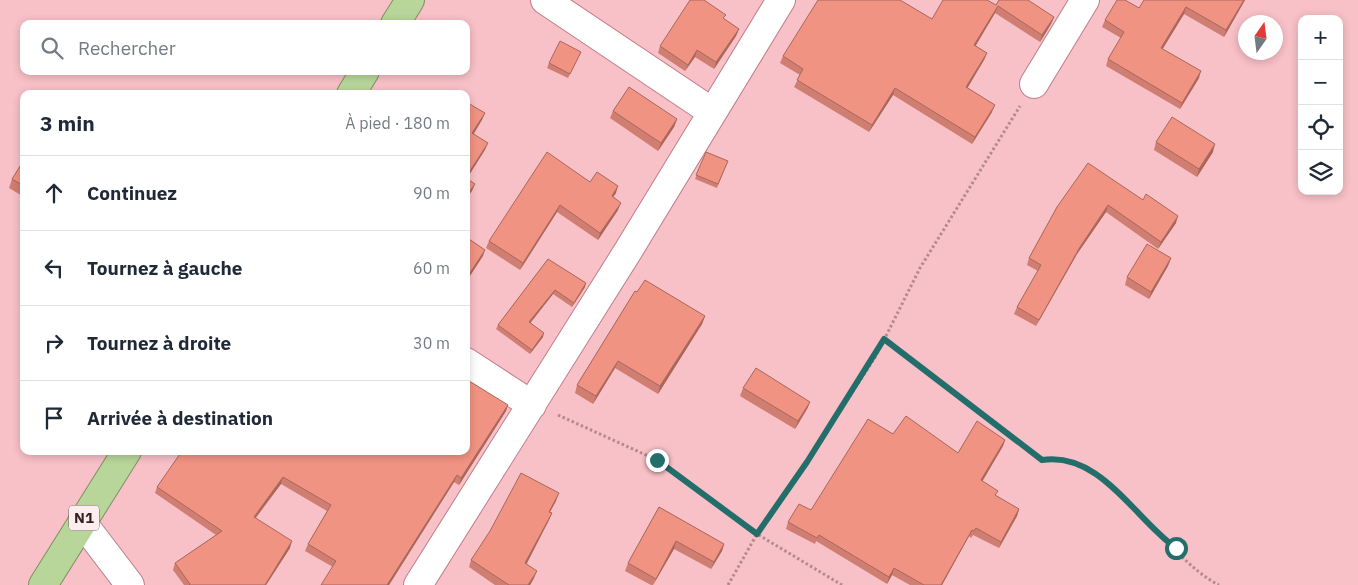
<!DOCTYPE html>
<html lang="fr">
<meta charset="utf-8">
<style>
:root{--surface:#fff;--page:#f6f6f7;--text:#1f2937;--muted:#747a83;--line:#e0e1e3}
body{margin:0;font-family:"IBM Plex Sans",sans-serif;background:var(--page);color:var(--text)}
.controls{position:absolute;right:15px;top:15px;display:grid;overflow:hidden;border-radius:10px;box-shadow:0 2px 8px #0003}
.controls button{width:45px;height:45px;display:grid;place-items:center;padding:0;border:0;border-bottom:1px solid var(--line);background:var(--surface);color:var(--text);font:25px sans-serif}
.compass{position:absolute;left:1238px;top:15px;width:45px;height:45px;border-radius:50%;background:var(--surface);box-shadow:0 2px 8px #0003;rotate:14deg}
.stop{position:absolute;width:15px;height:15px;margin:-11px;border:4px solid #236e6a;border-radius:50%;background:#fff}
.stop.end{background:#236e6a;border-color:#fff;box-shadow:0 1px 5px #0008}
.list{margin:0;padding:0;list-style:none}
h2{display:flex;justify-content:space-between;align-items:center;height:65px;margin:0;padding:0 20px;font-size:21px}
h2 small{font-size:16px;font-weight:400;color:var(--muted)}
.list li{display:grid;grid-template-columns:32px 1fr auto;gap:15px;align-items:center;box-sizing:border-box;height:75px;padding:0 20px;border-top:1px solid var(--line)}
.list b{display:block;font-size:19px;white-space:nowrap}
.list em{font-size:16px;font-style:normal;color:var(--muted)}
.icon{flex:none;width:28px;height:28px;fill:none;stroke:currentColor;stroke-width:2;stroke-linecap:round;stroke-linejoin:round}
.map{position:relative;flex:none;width:1358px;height:585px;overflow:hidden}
.search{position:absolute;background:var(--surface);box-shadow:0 2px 8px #0003;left:20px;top:20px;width:450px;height:55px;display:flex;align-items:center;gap:12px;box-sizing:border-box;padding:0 18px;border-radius:10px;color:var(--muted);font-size:19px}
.panel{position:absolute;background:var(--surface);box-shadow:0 2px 8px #0003;left:20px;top:90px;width:450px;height:365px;border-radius:10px}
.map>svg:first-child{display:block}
</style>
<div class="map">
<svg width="1358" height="585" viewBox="0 0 1358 585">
<rect width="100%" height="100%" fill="#f8c0c7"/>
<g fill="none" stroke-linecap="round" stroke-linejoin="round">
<g stroke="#bf7d87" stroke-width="30">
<path id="minor" d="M545,0L712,112
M1034,84L1085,0
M466,362L532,405
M82,522L130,585
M418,585L628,251L781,0"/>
</g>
<g stroke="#808f60" stroke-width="30">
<path id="trunk" d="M395,24L410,0
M351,94L365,71
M43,585L127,451"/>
</g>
<path stroke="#b6898f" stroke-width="3" stroke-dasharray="2.5 2.5" stroke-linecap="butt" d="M884,339L1042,460C1109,450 1163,557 1219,585
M558,415L657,460L757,534L842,585
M728,585L757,534L807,462L876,356L920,268L1020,106"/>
<use href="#minor" stroke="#fff" stroke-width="28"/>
<use href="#trunk" stroke="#b8d69a" stroke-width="28"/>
</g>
<path fill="#cf7e71" d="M1144,0H1245L1224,37L1184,14L1162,49L1199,78L1180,109L1106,66L1108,59L1121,38L1102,27L1105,20L1139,8Z
M996,5L1054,17L1051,24L1040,42L995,13L975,46L987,53L984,60L967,87L992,112L972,144L893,95L869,132L794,87L800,75L780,63L783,56L932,19Z
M724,19L739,29L736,36L714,69L695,57L685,71L658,53L660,46Z
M581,52L568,78L547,68L549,63Z
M613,111L677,119L674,127L658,151L610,118Z
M1156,142L1213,152L1197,177L1154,150Z
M706,152L728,161L717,188L695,179Z
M24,160V197L9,188L12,179Z
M590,182L616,193L613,197L618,210L598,240L557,212L520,270L486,248L489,241Z
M1143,200L1176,223L1158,249L1106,212L1077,254L1036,326L1014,314L1017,307L1038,271L1027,265L1029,258L1057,207Z
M1171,258L1168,266L1149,299L1125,285L1127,277Z
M548,259L585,287L572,307L553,294L530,323L543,337L530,354L496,329L498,325Z
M635,291L705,316L702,324L658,394L615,368L593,404L575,393L577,385Z
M743,388L810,402L807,409L795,429L740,396Z
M508,405L506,411L459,485L454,482L389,585H321L333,567L305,551L308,544L327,511L281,484L256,518L290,548L266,585H184L173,570L175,563L216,535L155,493L157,487L466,451Z
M893,434L958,453L1005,440L1003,446L982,481L996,496L1019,509L1017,516L999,548L973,535L971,538L969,536L942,585H910L892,575L887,584L816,541L815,544L786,529L788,522L811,510Z
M556,501L550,512L552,513L549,520L526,564L534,578L530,585H495L469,567L471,560Z
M659,507L724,544L722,551L711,569L674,549L653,585H651L625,571L628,563Z"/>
<path fill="#a9675c" d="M1244,0H1245L1224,37L1226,30Z
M998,6L995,13L972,52L974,45Z
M1186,7L1184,14L1159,55L1161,48Z
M1054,17L1051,24L1040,42L1042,35Z
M739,29L736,36L714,69L716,62Z
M697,50L695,57L685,71L688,65Z
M987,53L984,60L964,94L966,87Z
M1201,71L1199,78L1180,109L1182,103Z
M895,88L893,95L869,132L872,125Z
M995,105L992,112L972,144L975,137Z
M485,113L482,120L470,140L472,133Z
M677,119L674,127L658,151L661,143Z
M488,143L485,150L466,180V177Z
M1215,144L1213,152L1197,177L1199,169Z
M475,184L472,191L466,199V196Z
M618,186L616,193L609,203L612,196Z
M621,203L618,210L598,240L600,233Z
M560,205L557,212L520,270L523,263Z
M1108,205L1106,212L1077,254L1036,326L1039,320L1080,247Z
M1178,216L1176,223L1158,249L1161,242Z
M485,250L483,256L466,282V279Z
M1171,258L1168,266L1149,299L1151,292Z
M586,283L585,287L572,307L574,303Z
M555,290L553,294L528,326L529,322Z
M705,316L702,324L658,394L660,386Z
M544,333L543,337L530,354L532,350Z
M618,361L615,368L593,404L596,396Z
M810,402L807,409L795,429L798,421Z
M508,405L506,411L459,485L461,478Z
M1005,440L1003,446L979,487L981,480Z
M457,475L454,482L389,585H387Z
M283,477L281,484L251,523L254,517Z
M559,493L556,501L546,519L549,512Z
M1019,509L1017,516L999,548L1001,542Z
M552,513L549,520L523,571L525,563Z
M972,530L969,536L942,585H941Z
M292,541L290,548L266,585H265Z
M676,541L674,549L653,585L656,579Z
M724,544L722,551L711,569L714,562Z
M894,568L892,575L887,584L889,577Z
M537,571L534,578L530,585H528Z"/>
<path fill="#f19383" stroke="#a9675c" d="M690,0H704L726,15L723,18L739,29L716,62L697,50L688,65L660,46Z
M818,0H900L932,19L943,0H987L996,5L999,0H1028L1054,17L1042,35L998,6L974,45L987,53L966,87L995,105L975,137L895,88L872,125L797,80L803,69L783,56Z
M1117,0H1125L1139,8L1144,0H1244L1226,30L1186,7L1161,48L1201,71L1182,103L1108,59L1124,32L1105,20Z
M560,41L581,52L570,74L549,63Z
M629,87L677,119L661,143L613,111Z
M466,102L485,113L472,133L488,143L466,177Z
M1172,117L1215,144L1199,169L1156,142Z
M547,152L590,182L597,172L618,186L612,196L621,203L600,233L560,205L523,263L489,241Z
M706,152L728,161L718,184L696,175Z
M24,160V186L12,179Z
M1088,163L1143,200L1146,194L1178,216L1161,242L1108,205L1080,247L1039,320L1017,307L1041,265L1029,258L1057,207Z
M466,178L475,184L466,196Z
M466,237L485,250L466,279Z
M1147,244L1171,258L1151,292L1127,277Z
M548,259L586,283L574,303L555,290L529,322L544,333L532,350L498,325Z
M645,280L705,316L660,386L618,361L596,396L577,385L635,291L637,292Z
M756,368L810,402L798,421L743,388Z
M466,379L508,405L461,478L457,475L387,585H321L336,561L308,544L331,505L283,477L254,517L292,541L265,585H189L190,584L175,563L222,531L157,487L182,451H466Z
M906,416L958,453L977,421L1005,440L981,480L998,491L995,495L1019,509L1001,542L976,528L974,531L972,530L941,585H924L894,568L889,577L819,535L817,538L788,522L799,504L811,510L868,419L893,434Z
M521,473L559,493L549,512L552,513L525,563L537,571L528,585H509L471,560L490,531Z
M659,507L724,544L714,562L676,541L656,579L628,563Z"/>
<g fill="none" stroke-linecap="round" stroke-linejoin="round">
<path stroke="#236e6a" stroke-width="6" d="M657,460L757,534L807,462L884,339L1042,460C1100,451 1135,519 1176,548"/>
</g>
<g text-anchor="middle" stroke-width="4.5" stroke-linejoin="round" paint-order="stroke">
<rect fill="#fcedef" stroke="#745d60" stroke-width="1" x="69" y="505.5" width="30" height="25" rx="4"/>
<g font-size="15" font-weight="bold" fill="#391f23">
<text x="84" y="523">N1</text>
</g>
</g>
</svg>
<div class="controls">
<button>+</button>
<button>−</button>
<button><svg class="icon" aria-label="locate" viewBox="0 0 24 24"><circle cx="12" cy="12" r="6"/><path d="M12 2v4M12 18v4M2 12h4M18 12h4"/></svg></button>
<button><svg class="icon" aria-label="layers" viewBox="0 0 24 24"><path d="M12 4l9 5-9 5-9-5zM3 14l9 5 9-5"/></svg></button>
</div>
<svg class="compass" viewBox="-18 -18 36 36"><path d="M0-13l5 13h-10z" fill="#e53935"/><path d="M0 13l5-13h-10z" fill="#747a83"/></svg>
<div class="stop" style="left:1176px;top:548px"></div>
<div class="stop end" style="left:657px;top:460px"></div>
<div class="search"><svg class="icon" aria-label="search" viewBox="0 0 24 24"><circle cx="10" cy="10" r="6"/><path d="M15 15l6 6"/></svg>Rechercher</div>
<section class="panel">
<h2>3 min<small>À pied · 180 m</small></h2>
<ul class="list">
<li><svg class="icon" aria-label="ahead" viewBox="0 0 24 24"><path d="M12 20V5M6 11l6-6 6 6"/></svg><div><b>Continuez</b></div><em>90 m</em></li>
<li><svg class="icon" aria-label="left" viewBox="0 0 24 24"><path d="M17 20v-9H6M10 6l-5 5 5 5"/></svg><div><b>Tournez à gauche</b></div><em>60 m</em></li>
<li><svg class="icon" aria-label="right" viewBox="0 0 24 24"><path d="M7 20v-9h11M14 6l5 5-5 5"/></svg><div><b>Tournez à droite</b></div><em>30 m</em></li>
<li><svg class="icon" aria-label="arrive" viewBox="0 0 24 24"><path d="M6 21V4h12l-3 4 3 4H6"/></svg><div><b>Arrivée à destination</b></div></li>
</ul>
</section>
</div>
